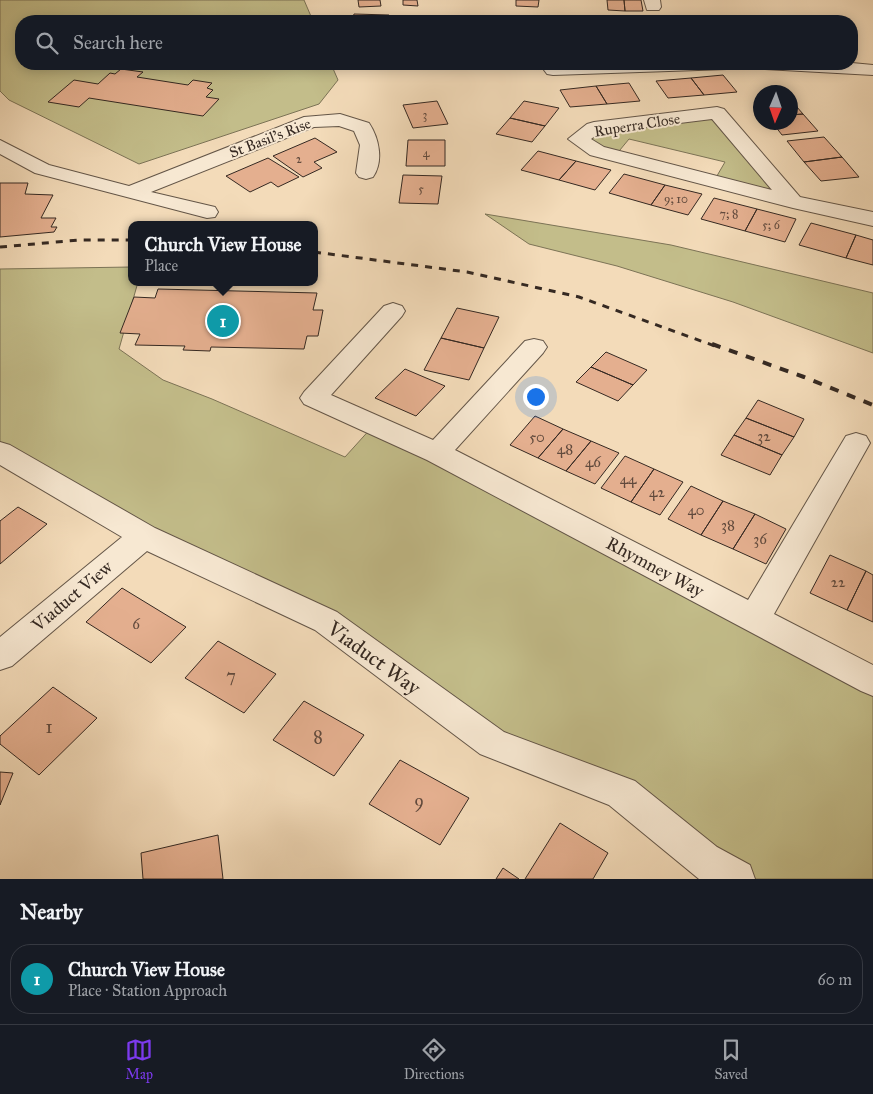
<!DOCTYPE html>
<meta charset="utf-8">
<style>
:root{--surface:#171b24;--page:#242831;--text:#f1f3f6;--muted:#9ea1a6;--line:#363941;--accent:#7c3aed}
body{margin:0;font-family:"IM FELL Great Primer",serif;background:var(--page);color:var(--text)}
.compass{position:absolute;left:753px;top:85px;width:45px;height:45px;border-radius:50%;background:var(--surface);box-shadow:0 2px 12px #0003;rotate:182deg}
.you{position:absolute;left:535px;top:396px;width:18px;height:18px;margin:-12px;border:4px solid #fff;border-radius:50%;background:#1a73e8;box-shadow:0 0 0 8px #1a73e833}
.badge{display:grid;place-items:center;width:32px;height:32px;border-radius:50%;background:var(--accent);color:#fff;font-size:16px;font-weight:700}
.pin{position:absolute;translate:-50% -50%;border:2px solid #fff;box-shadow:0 1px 5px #0006}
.popup{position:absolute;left:128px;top:221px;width:190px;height:65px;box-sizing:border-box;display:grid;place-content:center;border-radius:10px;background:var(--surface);filter:drop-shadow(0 1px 4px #0005);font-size:16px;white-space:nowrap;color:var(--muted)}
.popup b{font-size:19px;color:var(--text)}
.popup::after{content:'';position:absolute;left:50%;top:100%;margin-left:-10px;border:10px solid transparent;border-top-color:var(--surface)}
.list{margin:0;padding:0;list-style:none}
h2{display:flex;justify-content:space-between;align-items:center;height:65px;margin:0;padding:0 20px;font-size:21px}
h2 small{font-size:16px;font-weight:400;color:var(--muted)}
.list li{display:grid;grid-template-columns:32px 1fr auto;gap:15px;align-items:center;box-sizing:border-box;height:70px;margin:0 10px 10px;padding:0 10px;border:1px solid var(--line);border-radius:20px}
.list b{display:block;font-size:19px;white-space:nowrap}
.list p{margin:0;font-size:16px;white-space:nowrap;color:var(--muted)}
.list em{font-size:16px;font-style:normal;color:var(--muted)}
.icon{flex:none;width:28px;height:28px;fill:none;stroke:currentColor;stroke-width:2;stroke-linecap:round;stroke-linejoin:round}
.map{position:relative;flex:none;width:873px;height:879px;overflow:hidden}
.search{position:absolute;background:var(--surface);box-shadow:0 2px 12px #0003;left:15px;right:15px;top:15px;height:55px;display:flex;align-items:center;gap:12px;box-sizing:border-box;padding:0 18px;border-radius:20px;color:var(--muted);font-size:19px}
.sheet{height:145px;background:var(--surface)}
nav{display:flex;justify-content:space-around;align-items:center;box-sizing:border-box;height:70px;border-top:1px solid var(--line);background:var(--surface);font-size:14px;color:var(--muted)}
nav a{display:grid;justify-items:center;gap:2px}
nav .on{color:var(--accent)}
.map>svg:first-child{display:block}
</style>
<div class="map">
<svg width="873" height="879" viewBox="0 0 873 879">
<rect width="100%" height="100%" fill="#f3dbb9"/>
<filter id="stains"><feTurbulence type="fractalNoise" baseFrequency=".004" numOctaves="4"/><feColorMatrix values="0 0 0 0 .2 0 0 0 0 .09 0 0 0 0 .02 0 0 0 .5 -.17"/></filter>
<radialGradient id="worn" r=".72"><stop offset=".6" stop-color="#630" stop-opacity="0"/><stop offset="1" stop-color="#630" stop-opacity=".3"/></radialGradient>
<path fill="#c3bd8a" stroke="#7c7356" d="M0,0H304L313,21H21V64H331L338,80L319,104L139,164L9,100L0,91Z
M717,113L793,202L714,181L725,162L629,139L615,156L578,139L594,128Z
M485,214L671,245L873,293V353L733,302L617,266L529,244Z
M132,267V282H138L119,349L163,380L212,399L345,457L373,426L873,681V879H736L622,793L492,743L326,621L0,452V269Z"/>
<path fill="#e4af8f" stroke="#352922" d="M358,0H380L381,6L359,7Z
M403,0H417L418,6L403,5Z
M516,0H539L538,7L516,6Z
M607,0H624L625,11L608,10Z
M624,0H641L643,11H625Z
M354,14L389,15L388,21H352Z
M121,69L143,72L137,77L188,85L193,80L212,83L207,88L213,90L206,97L219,99L203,116L89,98L79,107L48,102L74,80L98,84L110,73L115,74Z
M723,75L737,92L704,95L691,78Z
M691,78L704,95L668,98L656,81Z
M629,83L640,101L607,104L596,86Z
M596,86L607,104L570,107L560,90Z
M790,99L803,114L790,115Z
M437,101L448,124L413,128L403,105Z
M524,101L559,108L545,126L510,118Z
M803,114L818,131L782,135L772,122H790V115Z
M510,118L545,126L532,142L496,134Z
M824,137L842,157L804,162L787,141Z
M315,138L337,152L314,162L322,168L303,177L273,156Z
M408,140H445V166H406Z
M538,151L576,161L559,180L521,170Z
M842,157L859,177L821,181L804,162Z
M268,158L299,177L278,187L271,182L250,192L226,176Z
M576,161L611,170L595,190L559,180Z
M624,174L665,185L651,205L609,193Z
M403,175L442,176L438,204L399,203Z
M0,183H28L25,194L53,195L41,218H56L51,227H57L54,232L0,237Z
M665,185L702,194L688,215L651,205Z
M714,198L757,209L745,231L701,219Z
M757,209L796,219L785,242L745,231Z
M811,223L856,235L846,258L799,245Z
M856,235L873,240V265L846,258Z
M158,289L317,293L313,310H323L318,336H307L304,349L211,347L210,351L183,350L185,346L135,345L140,334L120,333L134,297L155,298Z
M457,308L499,317L484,348L441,338Z
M441,338L484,348L469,380L424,370Z
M606,352L647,370L633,385L591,367Z
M591,367L633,385L618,401L576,382Z
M405,369L445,386L416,416L375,398Z
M758,400L804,419L794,437L746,418Z
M535,416L563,429L538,458L510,445Z
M746,418L794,437L782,455L734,435Z
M563,429L591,441L566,471L538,458Z
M734,435L782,455L770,475L721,455Z
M591,441L619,453L595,484L566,471Z
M625,456L654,469L631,502L601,488Z
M654,469L683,482L660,515L631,502Z
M691,486L723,501L701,535L668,519Z
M723,501L755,514L733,549L701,535Z
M18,507L47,524L0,564V521Z
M755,514L786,529L766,564L733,549Z
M830,555L866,571L847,610L810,593Z
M866,571L873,575V622L847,610Z
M122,588L186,627L151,663L86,622Z
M218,641L276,674L244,713L185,678Z
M53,687L97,718L39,775L0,744V736Z
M304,701L364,735L334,776L273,740Z
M400,760L469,798L440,845L369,804Z
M0,772L13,773L0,805Z
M560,823L608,853L593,879H525Z
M218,835L223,879H143L141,853Z
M503,868L519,879H496Z"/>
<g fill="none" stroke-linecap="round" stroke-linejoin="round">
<g stroke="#645648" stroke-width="2">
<path id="minor" d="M644,0H660L661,7L659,10H647Z
M852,63L873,65V75L765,69L759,68L756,64Z
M578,64H736L733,68L727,69L553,75L547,74L544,70L547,66Z
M717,107L724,109L800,197L873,212V226L793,208L590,155L568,139L587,124L594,122ZM712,119L772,190L604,147L591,139L599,133Z
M340,114L369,123C379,138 384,161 373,177L366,179L359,177L356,173L360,145L354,131L339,126L314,127L151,192L215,207L218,212L215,217L207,218L35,173L0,154V140L49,165L129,186L304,117Z
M393,303L402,306L405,311L402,316L331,395L433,440L525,341L534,339L543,341L547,347L543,353L455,450L748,600L846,436L856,433L866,436L870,443L774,614L873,665V696L861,691L427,460L304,404L300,398L304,392L384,306Z
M0,442L10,445L155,528L337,612L504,732L635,781L717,847L750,865L755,879H699L609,805L480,754L315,630L147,551L12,666L0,670V637L122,537L0,465Z"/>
</g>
<use href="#minor" fill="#f7e8d2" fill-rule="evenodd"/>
<path stroke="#352922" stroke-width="3" stroke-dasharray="7 7" stroke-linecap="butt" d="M0,247L79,240H132
M314,252L467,272L579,297L715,346"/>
<path stroke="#352922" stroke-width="4" stroke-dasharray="9 9" stroke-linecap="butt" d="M712,344L804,377L873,405"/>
</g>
<g text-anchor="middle" stroke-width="4" stroke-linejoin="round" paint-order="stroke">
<g font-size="12" fill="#614a3d">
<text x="425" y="119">3</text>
<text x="426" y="157">4</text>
<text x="299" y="163">2</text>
<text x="421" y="193">5</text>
<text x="676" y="203">9; 10</text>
<text x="729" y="218">7; 8</text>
<text x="771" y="229">5; 6</text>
</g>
<g font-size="15" fill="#352922" stroke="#f7e8d2">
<text transform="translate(637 125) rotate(-9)" y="5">Ruperra Close</text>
<text transform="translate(270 138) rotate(-21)" y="5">St Basil's Rise</text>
</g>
<g font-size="15" fill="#614a3d">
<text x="764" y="441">32</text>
<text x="537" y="442">50</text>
<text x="565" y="454">48</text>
<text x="593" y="467">46</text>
<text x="628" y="484">44</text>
<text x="657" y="497">42</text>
<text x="696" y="515">40</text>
<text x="728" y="530">38</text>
<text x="760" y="544">36</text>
<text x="838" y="587">22</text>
<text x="136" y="629">6</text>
</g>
<g font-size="18" fill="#352922" stroke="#f7e8d2">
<text transform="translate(655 567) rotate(28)" y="6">Rhymney Way</text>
<text transform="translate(72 596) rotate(-40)" y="6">Viaduct View</text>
</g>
<g font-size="18" fill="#614a3d">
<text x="231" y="682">7</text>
<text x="49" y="733">1</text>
<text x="318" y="743">8</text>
<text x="419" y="807">9</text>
</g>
<g font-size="21" fill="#352922" stroke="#f7e8d2">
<text transform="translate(374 658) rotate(36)" y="7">Viaduct Way</text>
</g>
</g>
<rect width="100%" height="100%" filter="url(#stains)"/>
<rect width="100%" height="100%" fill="url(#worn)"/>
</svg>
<svg class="compass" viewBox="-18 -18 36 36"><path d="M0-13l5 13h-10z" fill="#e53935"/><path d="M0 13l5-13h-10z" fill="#9ea1a6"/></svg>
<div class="you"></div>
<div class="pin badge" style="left:223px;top:321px;background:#0f9aa8">1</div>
<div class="popup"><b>Church View House</b>Place</div>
<div class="search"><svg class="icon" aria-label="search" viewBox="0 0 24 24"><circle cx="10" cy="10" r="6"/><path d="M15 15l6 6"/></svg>Search here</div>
</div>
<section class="sheet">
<h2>Nearby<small></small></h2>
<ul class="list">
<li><span class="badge" style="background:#0f9aa8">1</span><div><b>Church View House</b><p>Place · Station Approach</p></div><em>60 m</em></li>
</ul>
</section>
<nav>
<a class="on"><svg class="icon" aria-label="map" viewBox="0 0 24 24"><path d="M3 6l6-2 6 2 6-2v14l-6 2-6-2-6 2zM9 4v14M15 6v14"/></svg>Map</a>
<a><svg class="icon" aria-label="directions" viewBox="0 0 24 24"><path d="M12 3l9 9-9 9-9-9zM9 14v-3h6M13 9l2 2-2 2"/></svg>Directions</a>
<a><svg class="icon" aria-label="saved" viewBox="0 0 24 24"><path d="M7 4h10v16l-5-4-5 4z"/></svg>Saved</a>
</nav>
